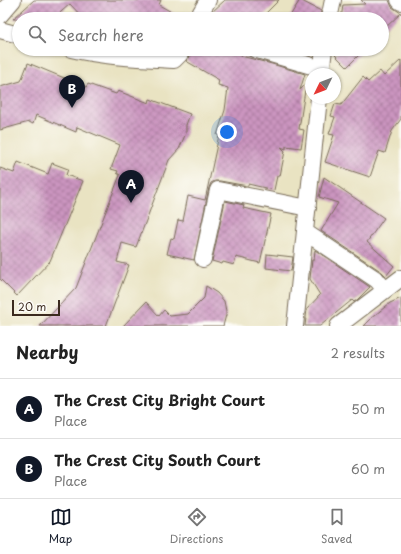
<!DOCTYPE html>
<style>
:root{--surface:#fff;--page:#f2f2f2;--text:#222;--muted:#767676;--line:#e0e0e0;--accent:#111827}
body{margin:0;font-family:"Playpen Sans",sans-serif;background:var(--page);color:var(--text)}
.compass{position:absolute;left:305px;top:68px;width:36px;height:36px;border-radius:50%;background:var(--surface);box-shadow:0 1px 3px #0004;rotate:227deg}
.scale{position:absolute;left:12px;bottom:10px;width:48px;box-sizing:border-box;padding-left:4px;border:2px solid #3b2a1e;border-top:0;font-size:11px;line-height:14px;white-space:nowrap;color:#3b2a1e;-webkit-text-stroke:3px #fdfcf7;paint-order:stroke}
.you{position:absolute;left:227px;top:132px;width:14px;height:14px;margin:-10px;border:3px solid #fff;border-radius:50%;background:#1a73e8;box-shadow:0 0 0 6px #1a73e833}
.badge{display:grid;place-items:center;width:26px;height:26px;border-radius:50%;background:var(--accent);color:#fff;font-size:13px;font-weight:700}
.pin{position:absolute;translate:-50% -33px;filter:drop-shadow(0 1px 2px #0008)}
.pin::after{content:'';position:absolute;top:21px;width:14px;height:12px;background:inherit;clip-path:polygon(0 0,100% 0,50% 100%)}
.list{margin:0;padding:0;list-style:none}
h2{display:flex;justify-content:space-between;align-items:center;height:52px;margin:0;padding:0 16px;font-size:17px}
h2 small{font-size:13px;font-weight:400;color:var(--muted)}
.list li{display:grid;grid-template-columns:26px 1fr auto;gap:12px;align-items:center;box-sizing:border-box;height:60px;padding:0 16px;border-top:1px solid var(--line)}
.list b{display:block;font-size:15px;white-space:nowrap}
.list p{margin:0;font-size:13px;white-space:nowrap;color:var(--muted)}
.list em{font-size:13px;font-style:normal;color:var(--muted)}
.icon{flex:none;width:22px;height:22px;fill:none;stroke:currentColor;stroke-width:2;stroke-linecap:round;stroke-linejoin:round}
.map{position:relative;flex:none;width:401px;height:326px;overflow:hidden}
.search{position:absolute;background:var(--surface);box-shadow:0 1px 3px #0004;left:12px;right:12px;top:12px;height:44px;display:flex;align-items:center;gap:10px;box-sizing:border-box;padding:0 14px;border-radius:22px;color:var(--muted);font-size:15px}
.sheet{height:172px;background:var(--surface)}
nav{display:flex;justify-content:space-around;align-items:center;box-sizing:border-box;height:56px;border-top:1px solid var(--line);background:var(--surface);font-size:11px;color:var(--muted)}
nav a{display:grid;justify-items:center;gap:2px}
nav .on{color:var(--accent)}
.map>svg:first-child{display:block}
</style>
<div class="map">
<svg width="401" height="326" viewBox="0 0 401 326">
<defs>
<pattern id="building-cross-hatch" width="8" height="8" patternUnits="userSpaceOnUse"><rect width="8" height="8" fill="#cb94bf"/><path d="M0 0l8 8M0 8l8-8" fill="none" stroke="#a6799b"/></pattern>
</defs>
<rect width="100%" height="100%" fill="#fdfcf7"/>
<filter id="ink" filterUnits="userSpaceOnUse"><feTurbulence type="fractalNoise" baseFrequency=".025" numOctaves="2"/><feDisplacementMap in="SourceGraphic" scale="8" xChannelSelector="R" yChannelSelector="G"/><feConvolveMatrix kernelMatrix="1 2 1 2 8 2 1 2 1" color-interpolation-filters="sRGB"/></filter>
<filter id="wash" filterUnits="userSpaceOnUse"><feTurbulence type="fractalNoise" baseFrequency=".012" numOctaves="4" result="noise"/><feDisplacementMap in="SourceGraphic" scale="16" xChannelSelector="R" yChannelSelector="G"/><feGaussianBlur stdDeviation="0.9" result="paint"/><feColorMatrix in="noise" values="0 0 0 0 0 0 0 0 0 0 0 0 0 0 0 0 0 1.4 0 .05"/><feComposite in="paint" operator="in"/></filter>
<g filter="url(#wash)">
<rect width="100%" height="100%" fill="#e9e3c2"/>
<g id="blocks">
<path fill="url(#building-cross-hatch)" d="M34,0H161L159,5L184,19H84L70,4L53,19H13Z
M225,0H279L260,19H208L212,12Z
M300,0L321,11L320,19H288Z
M361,0H389L392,7L401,13L386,27L382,23V19H341L343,5L365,4Z
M192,49H220L241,54V56L272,64L305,74L300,90L306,84L299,129L304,130L301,148L286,146V149L281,147L285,151L280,176H277L274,190L248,184V186L220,181H215L211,183L209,188L194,260L167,254L171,238L174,239L178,220L183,221L188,196L205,200L219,135H217L225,110L228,88L218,85L219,80L186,61L191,54Z
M292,49H312L310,56L292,50Z
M341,49H365L347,67L335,55Z
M401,60V119L392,131L385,153L379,151L370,177L325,162L334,135L329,134L335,117L331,116L335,104L341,105L363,77L368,82L380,71L384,76Z
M28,63L86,87L88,84L116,94L118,91L149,103L150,99L190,114L186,125V133L179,149L169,160L136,247L122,243L117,262L129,265L106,326H40L76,288L120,175L117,173L118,171L111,169L120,145L77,127L76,132L36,115L33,124L29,122L0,130V87L21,81Z
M18,162L48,174L52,163L68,169L66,175L83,181L50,261L17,296L0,279V168L14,173Z
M324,177L384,218L367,242L394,266L386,276L382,272L321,231L338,203L319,197Z
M225,201L244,205L243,208L271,214L260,263L236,257L234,265L223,262L222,264L212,261Z
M315,250L370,287L357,300L354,302L352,300L320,326H305L307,309L320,295L310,279L312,260H314Z
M267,254L293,257L291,271L266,268Z
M206,286L217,293L224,301L226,311V315L223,326H123L146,302L159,316L164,310L170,316L188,314L204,298Z
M401,298V326H364L371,319H370L390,303Z"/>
</g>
</g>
<g filter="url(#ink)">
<use href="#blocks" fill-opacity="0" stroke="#786b57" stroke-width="1"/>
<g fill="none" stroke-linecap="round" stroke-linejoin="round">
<g stroke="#786b57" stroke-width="18">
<path id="minor" d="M399,0L401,2
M0,15L13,0
M197,19L208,0
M329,19L333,0
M0,30L19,35
M71,49C105,57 139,58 174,60L180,54L183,49
M254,49L322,69
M321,74L324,49
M305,232L377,280L385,290
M203,259L218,190L308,208
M295,326L319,98
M338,326L401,278"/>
</g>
<use href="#minor" stroke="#fff" stroke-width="16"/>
</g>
</g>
</svg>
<svg class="compass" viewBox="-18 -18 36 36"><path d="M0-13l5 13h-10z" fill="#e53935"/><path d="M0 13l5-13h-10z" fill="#767676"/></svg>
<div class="scale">20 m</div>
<div class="you"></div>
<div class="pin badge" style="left:131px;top:203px">A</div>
<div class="pin badge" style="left:72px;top:108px">B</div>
<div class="search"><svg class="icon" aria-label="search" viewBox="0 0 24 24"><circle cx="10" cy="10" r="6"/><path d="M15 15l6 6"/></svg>Search here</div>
</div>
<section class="sheet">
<h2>Nearby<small>2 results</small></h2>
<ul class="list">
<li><span class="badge">A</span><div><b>The Crest City Bright Court</b><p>Place</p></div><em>50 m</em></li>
<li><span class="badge">B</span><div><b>The Crest City South Court</b><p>Place</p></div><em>60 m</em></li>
</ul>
</section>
<nav>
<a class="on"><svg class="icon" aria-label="map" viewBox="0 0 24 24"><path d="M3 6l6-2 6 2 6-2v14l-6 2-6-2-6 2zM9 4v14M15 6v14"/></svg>Map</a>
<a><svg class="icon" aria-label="directions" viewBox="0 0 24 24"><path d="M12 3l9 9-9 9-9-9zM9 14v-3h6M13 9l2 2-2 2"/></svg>Directions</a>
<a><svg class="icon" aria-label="saved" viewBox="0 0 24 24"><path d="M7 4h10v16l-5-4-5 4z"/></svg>Saved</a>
</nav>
